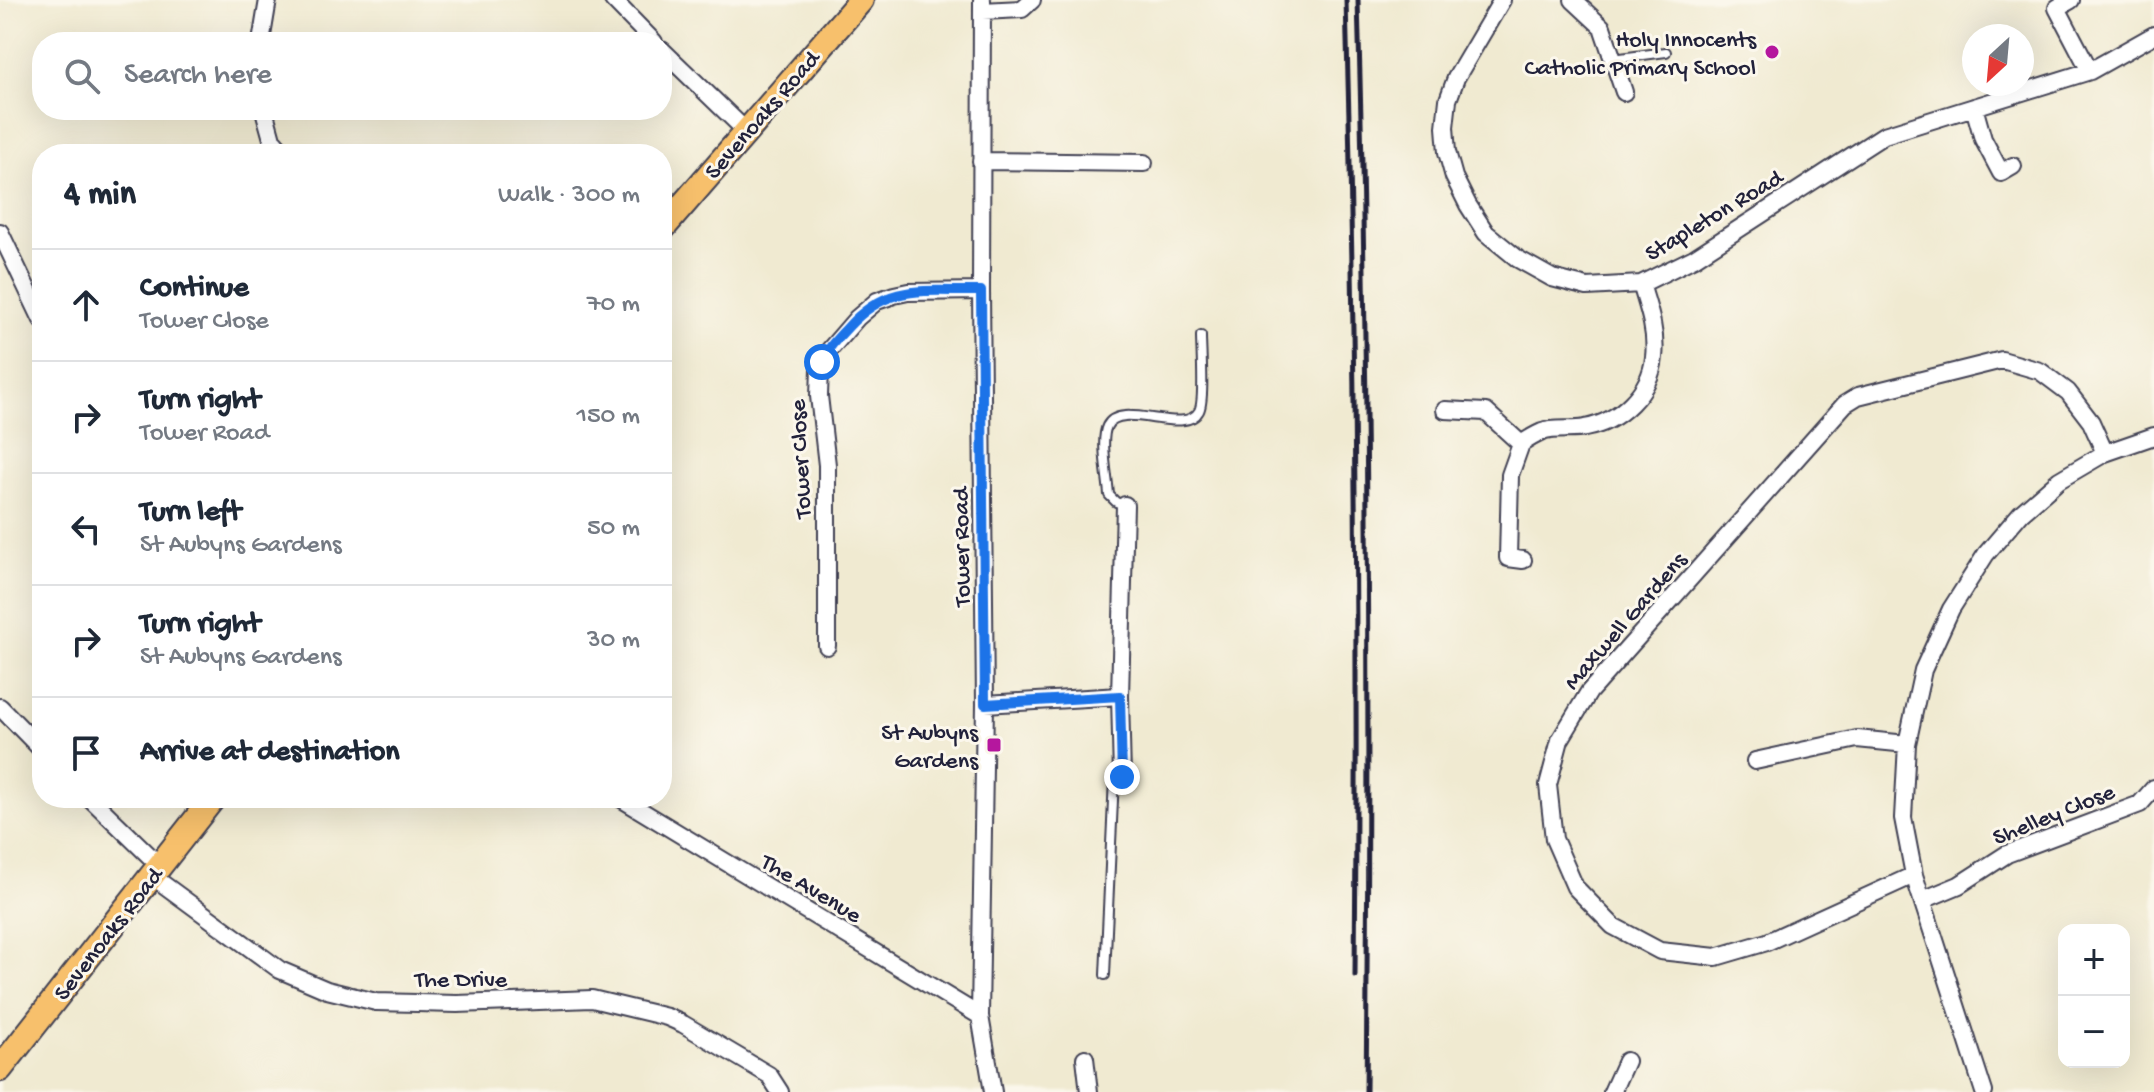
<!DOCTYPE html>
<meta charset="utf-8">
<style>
:root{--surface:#fff;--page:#f6f6f7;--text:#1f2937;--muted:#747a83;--line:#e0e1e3}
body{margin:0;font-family:"Gochi Hand",sans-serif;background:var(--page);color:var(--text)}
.controls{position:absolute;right:24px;bottom:24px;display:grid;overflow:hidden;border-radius:16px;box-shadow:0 8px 32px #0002}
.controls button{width:72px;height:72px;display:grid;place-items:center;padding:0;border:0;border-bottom:2px solid var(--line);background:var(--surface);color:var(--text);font:40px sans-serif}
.compass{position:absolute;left:1962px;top:24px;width:72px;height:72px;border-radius:50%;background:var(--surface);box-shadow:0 8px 32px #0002;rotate:206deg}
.stop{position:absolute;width:24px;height:24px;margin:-18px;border:6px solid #1a73e8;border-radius:50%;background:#fff}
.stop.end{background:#1a73e8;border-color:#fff;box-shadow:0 2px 8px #0008}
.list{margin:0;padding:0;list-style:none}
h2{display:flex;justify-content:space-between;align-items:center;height:104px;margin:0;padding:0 32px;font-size:34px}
h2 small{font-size:26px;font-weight:400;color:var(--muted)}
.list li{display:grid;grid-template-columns:52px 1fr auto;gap:24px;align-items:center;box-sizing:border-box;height:112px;padding:0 32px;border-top:2px solid var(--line)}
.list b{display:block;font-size:30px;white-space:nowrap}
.list p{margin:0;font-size:26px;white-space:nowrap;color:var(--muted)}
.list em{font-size:26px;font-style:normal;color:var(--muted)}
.icon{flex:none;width:44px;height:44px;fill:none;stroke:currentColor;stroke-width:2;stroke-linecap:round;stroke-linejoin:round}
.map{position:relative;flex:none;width:2154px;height:1092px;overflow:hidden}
.search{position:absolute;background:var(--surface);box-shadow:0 8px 32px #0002;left:32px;top:32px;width:640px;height:88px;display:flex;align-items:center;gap:20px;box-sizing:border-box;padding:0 28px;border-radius:32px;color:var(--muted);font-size:30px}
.panel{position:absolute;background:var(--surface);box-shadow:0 8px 32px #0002;left:32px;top:144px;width:640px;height:664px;border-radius:32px}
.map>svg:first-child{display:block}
</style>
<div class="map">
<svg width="2154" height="1092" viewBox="0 0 2154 1092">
<rect width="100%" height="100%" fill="#fbf7ec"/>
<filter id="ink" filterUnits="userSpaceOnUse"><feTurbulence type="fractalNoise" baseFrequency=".0125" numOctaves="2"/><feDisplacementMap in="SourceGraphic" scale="16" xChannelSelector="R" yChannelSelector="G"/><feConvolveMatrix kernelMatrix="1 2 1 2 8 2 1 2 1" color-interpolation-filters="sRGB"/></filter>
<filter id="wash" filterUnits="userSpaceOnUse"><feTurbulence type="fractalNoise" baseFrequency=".006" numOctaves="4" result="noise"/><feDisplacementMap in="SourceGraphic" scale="32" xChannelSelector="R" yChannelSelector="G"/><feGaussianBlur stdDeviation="1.8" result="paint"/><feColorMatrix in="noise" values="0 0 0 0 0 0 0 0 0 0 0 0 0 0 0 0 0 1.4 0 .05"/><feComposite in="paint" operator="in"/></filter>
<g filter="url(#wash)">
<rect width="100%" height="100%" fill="#f0ead1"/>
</g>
<g filter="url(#ink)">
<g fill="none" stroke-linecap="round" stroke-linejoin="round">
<g stroke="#414052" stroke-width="12">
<path id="service" d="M1613,59L1666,52
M1125,505L1116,502L1109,495C1108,478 1100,440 1107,426C1120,399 1185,437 1199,411C1205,400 1201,351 1201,336
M1105,975L1114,778L1122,777"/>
</g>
<g stroke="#414052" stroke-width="20">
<path id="minor" d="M613,0L654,42
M982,0L981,291L985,704L980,1016L993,1092
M1502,0L1456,78L1448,100L1445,127L1447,152L1454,177L1468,205L1486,233L1518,259L1552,278L1587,287L1641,284L1694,258L1884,135L2090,71L2154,35
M1573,0L1602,27L1624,92
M2071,0L2057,8L2090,71
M982,11L1022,9L1032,0
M261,42L268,0
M662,50L746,131
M1974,107L1983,139L2001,173L2013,166
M264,110L272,139L285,154
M981,161L1144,163
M0,232L42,320
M1445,410L1486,412L1521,444
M1523,560L1508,558L1510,475L1521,444C1527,440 1535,435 1542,432C1555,427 1572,431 1585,428C1619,422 1651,392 1654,357C1657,332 1648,307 1641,284
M827,646V465L819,396L820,368L825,355L857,318L877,301L894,295L908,292L981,291
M985,704L1120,696
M0,707L42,750
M1755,761L1857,739L1907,744
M1122,777L1120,696L1125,505
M90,798L160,866
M620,798L980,1016
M1914,875L1767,942L1716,957L1660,951L1613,926L1575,887L1554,839L1548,785L1560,740L1589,692L1845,404L1858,396L2002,360L2040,371L2068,392L2091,422L2105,453
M152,876L280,970L327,990L376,1002L457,1004L592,999L667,1017L683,1024L769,1075L780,1092
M1923,900L1959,885L2007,854L2140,804L2154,788
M1085,1058L1089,1092
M1612,1092L1626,1061
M1984,1092L1914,875L1903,818L1907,744L1923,670L1951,609L1986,554L2021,513L2059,480L2105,453L2154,436"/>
</g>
<g stroke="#414052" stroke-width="28">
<path id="primary" d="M662,229L861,0
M0,1069L213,798"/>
</g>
<use href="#service" stroke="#fff" stroke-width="8"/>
<use href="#minor" stroke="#fff" stroke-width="16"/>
<use href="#primary" stroke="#f7c06c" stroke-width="24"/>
<path stroke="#22223b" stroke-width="5" d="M1346,0C1355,325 1358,651 1355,976
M1358,0C1368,364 1370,728 1366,1092"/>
</g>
</g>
<g fill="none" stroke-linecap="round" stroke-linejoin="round" filter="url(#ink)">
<path stroke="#1a73e8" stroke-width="10" d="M822,362C827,348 838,338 848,327C889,282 925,292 981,291L985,704L1120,696L1122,777"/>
</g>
<g fill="#b5179e" stroke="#fbf7ec" stroke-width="3">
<circle cx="1772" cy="52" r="8"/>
<rect x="986" y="737" width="16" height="16" rx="4"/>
</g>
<g text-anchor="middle" stroke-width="6" stroke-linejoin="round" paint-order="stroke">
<g font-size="24" fill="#22223b" stroke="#fbf7ec" text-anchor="end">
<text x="1756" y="46">Holy Innocents<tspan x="1756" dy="28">Catholic Primary School</tspan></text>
<text x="978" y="739">St Aubyns<tspan x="978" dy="28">Gardens</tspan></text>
</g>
<g font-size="24" fill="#22223b" stroke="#fbf7ec">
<text transform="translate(761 114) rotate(-49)" y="8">Sevenoaks Road</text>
<text transform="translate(1713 214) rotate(-31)" y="8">Stapleton Road</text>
<text transform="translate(799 459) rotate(-93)" y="8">Tower Close</text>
<text transform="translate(960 547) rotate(-91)" y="8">Tower Road</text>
<text transform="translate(1624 620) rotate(-49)" y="8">Maxwell Gardens</text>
<text transform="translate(2053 813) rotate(-22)" y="8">Shelley Close</text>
<text transform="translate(812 887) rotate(31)" y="8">The Avenue</text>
<text transform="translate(107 933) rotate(-52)" y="8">Sevenoaks Road</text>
<text x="461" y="986">The Drive</text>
</g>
</g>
</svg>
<div class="controls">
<button>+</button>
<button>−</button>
</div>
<svg class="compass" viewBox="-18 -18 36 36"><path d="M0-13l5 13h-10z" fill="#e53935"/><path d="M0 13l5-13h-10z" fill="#747a83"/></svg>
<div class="stop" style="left:822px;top:362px"></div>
<div class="stop end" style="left:1122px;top:777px"></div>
<div class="search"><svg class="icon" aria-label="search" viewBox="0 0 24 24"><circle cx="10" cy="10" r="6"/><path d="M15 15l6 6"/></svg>Search here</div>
<section class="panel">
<h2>4 min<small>Walk · 300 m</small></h2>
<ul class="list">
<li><svg class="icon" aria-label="ahead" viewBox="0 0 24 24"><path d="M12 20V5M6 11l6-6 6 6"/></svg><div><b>Continue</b><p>Tower Close</p></div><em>70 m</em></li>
<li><svg class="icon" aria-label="right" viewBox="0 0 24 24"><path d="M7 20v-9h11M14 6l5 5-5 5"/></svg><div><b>Turn right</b><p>Tower Road</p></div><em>150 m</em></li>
<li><svg class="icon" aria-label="left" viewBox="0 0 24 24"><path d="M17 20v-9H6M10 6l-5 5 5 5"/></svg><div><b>Turn left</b><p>St Aubyns Gardens</p></div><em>50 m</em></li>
<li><svg class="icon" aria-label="right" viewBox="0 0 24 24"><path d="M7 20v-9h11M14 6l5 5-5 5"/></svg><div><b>Turn right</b><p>St Aubyns Gardens</p></div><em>30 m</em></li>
<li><svg class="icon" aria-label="arrive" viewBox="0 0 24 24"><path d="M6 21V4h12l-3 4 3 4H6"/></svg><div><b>Arrive at destination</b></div></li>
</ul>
</section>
</div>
